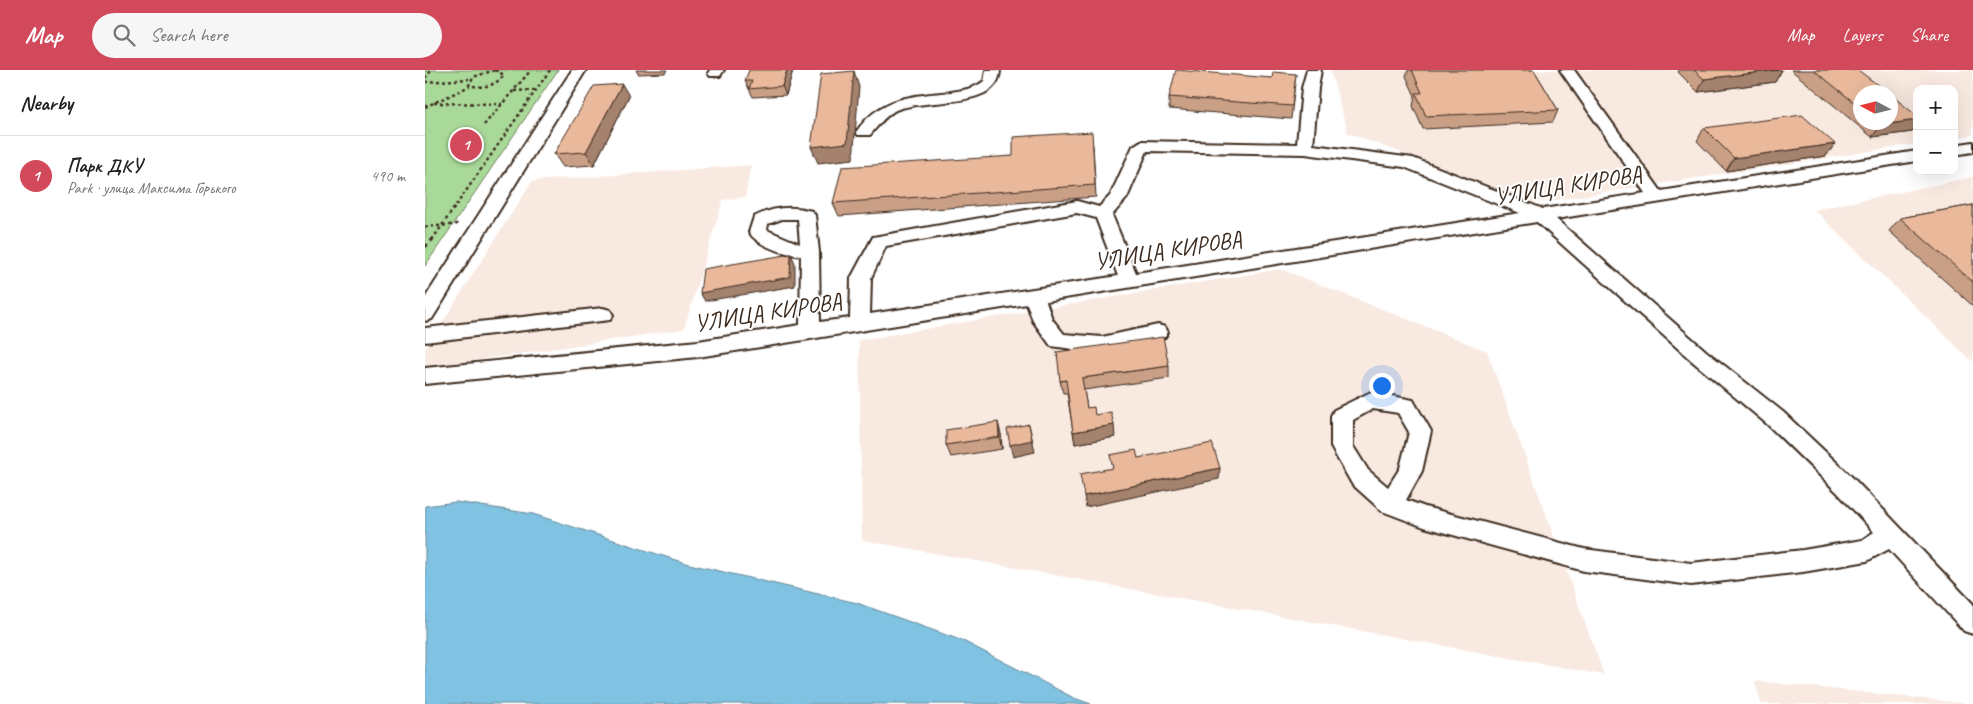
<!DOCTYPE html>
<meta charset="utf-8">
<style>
:root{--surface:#fff;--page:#f6f6f6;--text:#202124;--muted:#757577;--line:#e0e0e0;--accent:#d1495b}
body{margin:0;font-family:Caveat,sans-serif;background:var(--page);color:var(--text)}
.controls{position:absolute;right:15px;top:15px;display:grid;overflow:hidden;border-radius:10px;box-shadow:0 5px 20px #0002}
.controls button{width:45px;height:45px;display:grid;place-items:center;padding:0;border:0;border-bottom:1px solid var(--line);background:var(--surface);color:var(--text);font:25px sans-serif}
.compass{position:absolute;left:1428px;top:15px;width:45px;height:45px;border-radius:50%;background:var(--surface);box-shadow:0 5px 20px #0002;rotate:277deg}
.you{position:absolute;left:956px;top:315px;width:18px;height:18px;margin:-12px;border:4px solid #fff;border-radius:50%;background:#1a73e8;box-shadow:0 0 0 8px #1a73e833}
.badge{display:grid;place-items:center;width:32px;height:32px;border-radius:50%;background:var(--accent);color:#fff;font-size:16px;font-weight:700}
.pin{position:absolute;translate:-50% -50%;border:2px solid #fff;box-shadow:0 1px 5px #0006}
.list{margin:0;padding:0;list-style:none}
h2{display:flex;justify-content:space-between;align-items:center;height:65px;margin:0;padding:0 20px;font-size:21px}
h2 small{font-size:16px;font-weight:400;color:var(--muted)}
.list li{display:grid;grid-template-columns:32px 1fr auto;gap:15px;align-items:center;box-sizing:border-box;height:80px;padding:0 20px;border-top:1px solid var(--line)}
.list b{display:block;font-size:19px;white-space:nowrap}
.list p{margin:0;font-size:16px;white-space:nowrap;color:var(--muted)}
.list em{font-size:16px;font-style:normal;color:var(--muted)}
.icon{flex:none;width:28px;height:28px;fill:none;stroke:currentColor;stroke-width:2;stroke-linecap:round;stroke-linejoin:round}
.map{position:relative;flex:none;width:1548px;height:634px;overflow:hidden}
header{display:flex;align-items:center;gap:30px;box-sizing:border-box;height:70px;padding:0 25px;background:var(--accent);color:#fff}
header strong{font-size:24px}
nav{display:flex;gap:28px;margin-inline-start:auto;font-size:18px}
.search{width:350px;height:45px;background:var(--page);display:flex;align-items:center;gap:12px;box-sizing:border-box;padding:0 18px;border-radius:28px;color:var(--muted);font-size:19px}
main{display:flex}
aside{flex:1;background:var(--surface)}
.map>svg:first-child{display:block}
</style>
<header>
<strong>Map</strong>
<div class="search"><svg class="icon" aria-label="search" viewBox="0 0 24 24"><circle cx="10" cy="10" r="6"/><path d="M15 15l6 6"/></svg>Search here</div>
<nav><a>Map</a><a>Layers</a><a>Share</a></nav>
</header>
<main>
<aside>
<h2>Nearby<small></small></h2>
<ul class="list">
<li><span class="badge">1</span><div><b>Парк ДКУ</b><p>Park · улица Максима Горького</p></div><em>490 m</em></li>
</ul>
</aside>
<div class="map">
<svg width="1548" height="634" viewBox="0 0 1548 634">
<rect width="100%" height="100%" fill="#fff"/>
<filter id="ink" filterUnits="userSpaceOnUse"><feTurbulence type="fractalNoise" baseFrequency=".02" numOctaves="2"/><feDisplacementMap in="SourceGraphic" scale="10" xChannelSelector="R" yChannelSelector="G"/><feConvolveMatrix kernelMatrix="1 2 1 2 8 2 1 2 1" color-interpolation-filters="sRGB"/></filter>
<g filter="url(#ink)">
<path fill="#f9eae1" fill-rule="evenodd" d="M905,0H1548V65L1529,68V19H1492V74L1111,133L923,63ZM1436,22H1466V52H1436Z
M326,95L320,127L298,130L259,259L0,298V280L107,111Z
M1548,107V292L1389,140Z
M856,199L1062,281L1179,605L437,470L434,270Z
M1330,611L1548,634H1336Z"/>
<path fill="#a9d999" stroke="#72825c" d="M0,0H133L0,196Z"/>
<path fill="#80c2e1" stroke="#648593" d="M31,432L108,444L260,493L432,533L538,571L649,628L666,634H0V436Z"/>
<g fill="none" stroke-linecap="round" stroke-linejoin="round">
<g stroke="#3b2a1e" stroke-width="4">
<path id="minor" d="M147,0H161L7,249L0,251V228Z
M285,0H299L295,6H285L283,3Z
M561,0H575C574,41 496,27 469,41C459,47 452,57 445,65H433L431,62C456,26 487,26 526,22C538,20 549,19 559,11Z
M882,0H896L893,18L888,75L988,88L1118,139L1220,123L1135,0H1149L1236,121L1492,81V91L1131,149L1281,281L1358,342L1428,408L1548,534V564L1539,561L1464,479L1442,491L1378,502L1266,515L1159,501L999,457L957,441L927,414L906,377V346L909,340L946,322L988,330L1006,361L997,401L981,430L1000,437L1159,479L1266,493L1378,480L1437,470L1449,462L1412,422L1342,354L1267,291L1112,152L621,231L627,249L639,264L677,267L733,255L740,257L743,262L740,267L677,283L626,276L608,251L602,234L273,287L0,314V298L273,271L375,255L376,186C359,183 333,177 324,162L329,147C348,137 366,135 387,141L390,145L394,182L395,252L425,248L426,208L448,167L652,131L674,137L685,126L708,76L716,71L872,74L877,18ZM722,81L880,84L979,97L1095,143L711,203L687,145L702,128ZM652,143L671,148L693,206L445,244L446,208L461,176ZM357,149H373L375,174L342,160L343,154ZM948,339L973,343L984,362L975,398L963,417L943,400L928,376V350Z
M1548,72V82L1529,85V75Z
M178,238L185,240L188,245L185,250L0,272V258Z"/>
</g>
<path stroke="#3b2a1e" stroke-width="2.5" stroke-dasharray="3 3" stroke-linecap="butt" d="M70,0L79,5C71,16 57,19 44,15L48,7Z
M0,8L7,0
M0,12L44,9
M89,21L112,20
M9,33L77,34
M0,37L45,16
M59,55L106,0
M0,157L34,154
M7,170L125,0"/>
<path stroke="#3b2a1e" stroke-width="3" stroke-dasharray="4 4" stroke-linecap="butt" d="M0,177L8,169"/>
<use href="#minor" fill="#fff" fill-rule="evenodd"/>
</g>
<path fill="#c99f86" stroke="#3b2a1e" d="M211,0H242L240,3L213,4Z
M368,0L361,25L328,27L320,11Z
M983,0H1109L1133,40L1128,52L998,59L988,36L990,26L981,6Z
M1254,0H1357L1350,12L1273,22L1253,2Z
M1366,0H1433L1436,22V52H1466L1492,46V55L1487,62L1447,67Z
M871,4L866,49L744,39V27L847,8Z
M204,26L169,95L138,97L129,84Z
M1279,58L1410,74L1401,86L1301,101L1272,71Z
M668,75L671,127L414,146L408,133L588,86Z
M1548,135V236L1464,161L1475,148Z
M744,296V308L659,320L662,338L670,345L690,367L650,374L642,323H638L635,311Z
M576,364L577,379L526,387L521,375Z"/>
<path fill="#a4826d" stroke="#3b2a1e" d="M362,0H368L361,25L357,16Z
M1353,0H1357L1350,12L1273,22L1279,9Z
M429,1L434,17L428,89L393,93L386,77Z
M197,14L204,26L169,95L161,82Z
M1492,50V55L1487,62L1447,67L1456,55Z
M1410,74L1401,86L1301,101L1309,88Z
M366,184L370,193V216L280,231L275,223Z
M573,352L576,364L577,379L574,367Z
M604,354L610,382L588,387L585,375Z
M689,355L690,367L650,374L648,362Z
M795,398L794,409L661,437L659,426Z"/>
<path fill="#eab99c" stroke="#3b2a1e" d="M324,0H362L357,16L324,19L327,11H320Z
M751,0L847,8L848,2L871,4L867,36L744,27Z
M987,0H1109L1133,40L1001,46L991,23H997Z
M1269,0H1353L1279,9Z
M1389,0H1433L1462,22H1436V38Z
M429,1L422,73L386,77L396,4Z
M197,14L161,82L129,84L169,16Z
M1466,25L1492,46V50L1456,55L1454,52H1466Z
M1377,45L1410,74L1309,88L1279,58Z
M667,62L670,115L408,133L417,97L588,86V67Z
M1548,135V212L1475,148Z
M366,184L365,207L275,223L278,199Z
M738,267L744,296L657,308L662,338L669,337L670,345L686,342L689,355L648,362L641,310L635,311L632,282Z
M573,352L574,367L521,375V360Z
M604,354L607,370L585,375L582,359Z
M787,373L795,398L659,426L655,404L688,398L685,385L711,380L713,388Z"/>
</g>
<g text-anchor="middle" stroke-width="4" stroke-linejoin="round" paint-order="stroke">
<g font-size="24" fill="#3b2a1e" stroke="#fff">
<text transform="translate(1143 115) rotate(-9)" y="8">УЛИЦА КИРОВА</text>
<text transform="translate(743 180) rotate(-9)" y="8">УЛИЦА КИРОВА</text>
<text transform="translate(343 242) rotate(-9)" y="8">УЛИЦА КИРОВА</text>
</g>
</g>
</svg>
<div class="controls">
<button>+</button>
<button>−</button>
</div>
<svg class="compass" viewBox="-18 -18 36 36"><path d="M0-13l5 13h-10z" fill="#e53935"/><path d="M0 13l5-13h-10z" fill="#757577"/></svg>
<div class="you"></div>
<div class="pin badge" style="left:41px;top:75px">1</div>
</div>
</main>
